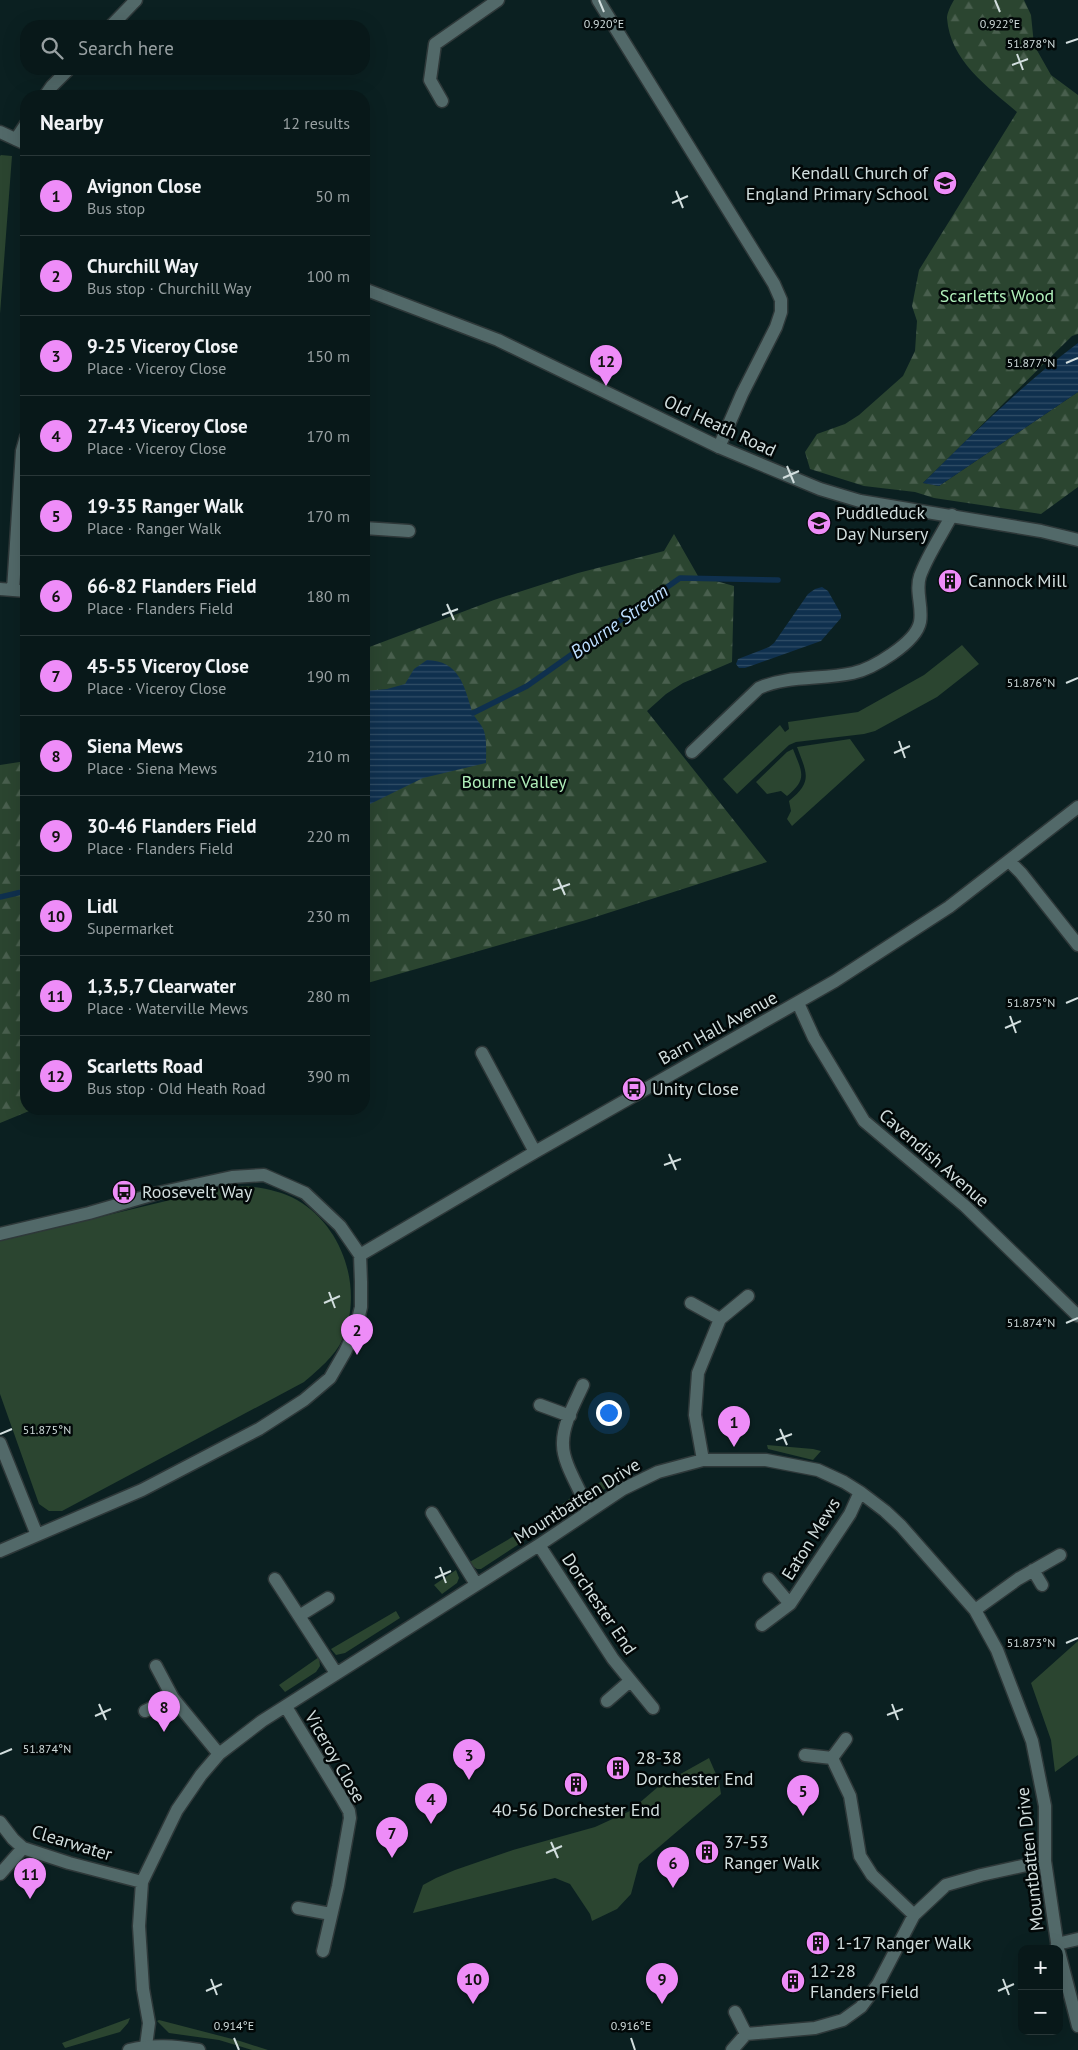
<!DOCTYPE html>
<meta charset="utf-8">
<style>
:root{--surface:#081819;--page:#112122;--text:#f1f3f6;--muted:#98a0a2;--line:#293738;--accent:#ee8cf8}
body{margin:0;font-family:"PT Sans",sans-serif;background:var(--page);color:var(--text)}
.controls{position:absolute;right:15px;bottom:15px;display:grid;overflow:hidden;border-radius:10px;box-shadow:0 5px 20px #0002}
.controls button{width:45px;height:45px;display:grid;place-items:center;padding:0;border:0;border-bottom:1px solid var(--line);background:var(--surface);color:var(--text);font:25px sans-serif}
.you{position:absolute;left:608px;top:1412px;width:18px;height:18px;margin:-12px;border:4px solid #fff;border-radius:50%;background:#1a73e8;box-shadow:0 0 0 8px #1a73e833}
.badge{display:grid;place-items:center;width:32px;height:32px;border-radius:50%;background:var(--accent);color:#111;font-size:16px;font-weight:700}
.pin{position:absolute;translate:-50% -41px;filter:drop-shadow(0 1px 2px #0008)}
.pin::after{content:'';position:absolute;top:26px;width:18px;height:15px;background:inherit;clip-path:polygon(0 0,100% 0,50% 100%)}
.list{margin:0;padding:0;list-style:none}
h2{display:flex;justify-content:space-between;align-items:center;height:65px;margin:0;padding:0 20px;font-size:21px}
h2 small{font-size:16px;font-weight:400;color:var(--muted)}
.list li{display:grid;grid-template-columns:32px 1fr auto;gap:15px;align-items:center;box-sizing:border-box;height:80px;padding:0 20px;border-top:1px solid var(--line)}
.list b{display:block;font-size:19px;white-space:nowrap}
.list p{margin:0;font-size:16px;white-space:nowrap;color:var(--muted)}
.list em{font-size:16px;font-style:normal;color:var(--muted)}
.icon{flex:none;width:28px;height:28px;fill:none;stroke:currentColor;stroke-width:2;stroke-linecap:round;stroke-linejoin:round}
.map{position:relative;flex:none;width:1078px;height:2050px;overflow:hidden}
.search{position:absolute;background:var(--surface);box-shadow:0 5px 20px #0002;left:20px;top:20px;width:350px;height:55px;display:flex;align-items:center;gap:12px;box-sizing:border-box;padding:0 18px;border-radius:20px;color:var(--muted);font-size:19px}
.panel{position:absolute;background:var(--surface);box-shadow:0 5px 20px #0002;left:20px;top:90px;width:350px;height:1025px;border-radius:20px}
.map>svg:first-child{display:block}
</style>
<div class="map">
<svg width="1078" height="2050" viewBox="0 0 1078 2050">
<defs>
<pattern id="forest-firs" width="22" height="20" patternUnits="userSpaceOnUse" patternTransform="scale(1.25)"><rect width="22" height="20" fill="#2b4530"/><path d="M5 1l3.5 6h-7zM16 11l3.5 6h-7z" fill="#495f4e"/></pattern>
<pattern id="water-rules" width="6" height="5" patternUnits="userSpaceOnUse" patternTransform="scale(1.25)"><rect width="6" height="5" fill="#0f304e"/><path d="M0 2.5h6" fill="none" stroke="#314e67"/></pattern>
</defs>
<rect width="100%" height="100%" fill="#0b2021"/>
<path fill="#2b4530" d="M1,155L12,156L0,314V156Z
M962,645L979,664L937,697L875,731L864,734L796,742L789,745L737,794L723,779L780,725L785,732L789,729L788,722L858,712L924,675Z
M850,739L865,760L792,826L787,819L791,811L789,801C813,781 807,774 797,747Z
M793,749C802,772 808,779 787,796L781,791L767,794L756,782L787,752Z
M246,1186C264,1188 281,1191 297,1200C344,1227 364,1291 342,1340C336,1355 316,1372 304,1382L62,1511H49L39,1504L0,1394V1241L220,1188Z
M767,1445L813,1449L821,1451L813,1460L768,1449Z
M624,1471L625,1476L622,1479L598,1493L588,1488Z
M576,1494V1505L547,1526L542,1519Z
M533,1525L536,1533L481,1569H477L468,1563Z
M456,1570L459,1578L457,1583L442,1594L434,1585Z
M396,1611L400,1618L345,1653L336,1655L331,1649Z
M1078,1641V1755L1055,1772L1051,1740L1031,1683Z
M319,1657L320,1666L316,1672L285,1692L279,1685Z
M709,1758L719,1781L721,1794L639,1864L631,1894L617,1909L592,1921L590,1914L570,1884L555,1878L413,1913L423,1885L436,1878L455,1870L513,1850L595,1827L630,1811L659,1786Z
M130,2018L128,2023L120,2032L65,2048L62,2043Z
M159,2020L240,2041L268,2050H252L219,2040L169,2033L157,2021Z"/>
<path fill="url(#forest-firs)" d="M954,0H1024L1031,15L1034,45L1051,75L1078,95V334L1072,336L923,483L939,486L1078,392V487L1041,514L934,498L915,492L864,486L810,469L805,452L817,434L845,424L859,415L903,376L915,351L917,321L912,306L919,270L1017,112C988,87 950,61 947,18C947,13 951,5 954,0Z
M674,534L698,576L734,586L732,662L683,683L666,694L647,711L767,862L586,920L364,984V649L494,600L578,573L664,551Z
M26,761V1109H34L0,1123V765Z"/>
<path fill="url(#water-rules)" d="M1078,343V392L939,486L923,483C972,434 1022,385 1078,343Z
M822,587L828,591L841,614V618L821,641L745,668H739L736,664L738,659L769,647L774,643L808,594L815,589Z
M427,660C459,661 464,685 472,711C474,718 482,724 484,731C487,740 486,753 486,763L423,778L364,807V691L387,689L405,684L414,669Z"/>
<g fill="none" stroke-linecap="round" stroke-linejoin="round">
<path stroke="#0f304e" stroke-width="5.5" d="M473,713L527,686L680,578L778,580
M0,897L26,891"/>
<g stroke="#2e3839" stroke-width="15">
<path id="street" d="M598,0L774,284L781,300V312L776,327L742,394L719,447
M111,26L136,0
M45,96L52,86L69,69
M442,101L430,80L435,44L498,0
M16,139L26,124
M364,528L409,531
M0,589L26,591
M13,590L22,451L26,437
M692,752L759,688C788,675 821,680 853,673C872,669 916,643 920,622C923,607 915,591 920,576C927,556 942,534 952,515
M1009,861L1021,873L1078,945
M798,1003L814,1038L864,1121L965,1206L1078,1316
M482,1053L535,1152
M0,1234L89,1213L158,1193L232,1177L264,1175L305,1193L340,1226L360,1255L361,1282V1307L356,1328L345,1352L330,1378L304,1400L259,1429L142,1490L0,1551
M360,1255L535,1152L835,981L949,907L1078,807
M691,1303L720,1319
M583,1385C575,1403 562,1425 563,1445C563,1465 582,1491 588,1511
M540,1405L570,1416
M0,1443L37,1535
M703,1460L695,1415L698,1373L720,1319L748,1296
M432,1513L476,1584
M539,1545L613,1659L653,1708
M1033,1570L1042,1585
M275,1579L336,1673
M769,1579L790,1604
M975,1610L1018,1579L1060,1555
M299,1616L328,1598
M762,1625L790,1604L850,1514L860,1492
M156,1666L173,1698L219,1754
M607,1701L630,1681
M286,1707L341,1797L349,1811L350,1818L338,1886L323,1951
M145,1711L173,1698
M805,1755L832,1758L850,1796L860,1856L872,1875L914,1915
M832,1758L846,1739
M0,1822L13,1839L23,1848L69,1863L142,1882
M0,1874L23,1848
M298,1908L331,1914
M1057,1944L1078,1939
M1059,1952L1078,2026
M735,2012L746,2034
M146,2046L149,2023L143,1989L139,1926L142,1882L177,1810L201,1775L219,1754L262,1721L539,1545L623,1489L658,1472L703,1460H766L818,1470L844,1482L860,1492L885,1511L901,1526L975,1610L997,1650L1032,1741L1045,1806V1861L1058,1949
M732,2050L746,2034L815,2028L843,2020L861,2007L878,1984L914,1915L946,1885L981,1875L1045,1861"/>
</g>
<g stroke="#2e3839" stroke-width="15">
<path id="secondary" d="M0,132L26,144
M364,289L498,340L719,447L820,489L860,501L1041,531L1078,540
M129,2050C153,2044 175,2046 199,2050"/>
</g>
<use href="#street" stroke="#526969" stroke-width="12"/>
<use href="#secondary" stroke="#526969" stroke-width="12"/>
</g>
<path fill="none" stroke="#d2dede" stroke-width="2" d="M599,0L604,12M995,0L1000,12M1066,43L1078,39M1017,54L1023,70M1012,65L1028,59M676,191L683,208M672,203L688,196M1066,363L1078,358M787,466L794,483M783,478L799,471M447,604L454,620M442,615L458,609M1066,683L1078,678M899,741L905,758M894,753L910,746M558,879L565,895M553,890L570,884M1066,1003L1078,998M1010,1016L1016,1033M1005,1028L1021,1021M669,1154L676,1170M664,1165L681,1159M329,1292L335,1308M324,1303L340,1296M1066,1323L1078,1318M780,1429L787,1445M0,1434L12,1429M776,1440L792,1434M440,1567L446,1583M435,1578L451,1571M1066,1643L1078,1638M99,1704L106,1720M892,1704L898,1720M887,1715L903,1709M95,1716L111,1709M0,1754L12,1749M551,1842L558,1858M546,1853L562,1846M211,1979L217,1995M1003,1979L1009,1995M206,1991L222,1984M998,1991L1014,1984M234,2038L239,2050M631,2038L635,2050"/>
<defs>
<g id="school-disc" transform="scale(1.25)"><circle r="9.5" fill="#ee8cf8" stroke="#020808"/><path d="M0-5L7-2L0 1L-7-2ZM-4 1L0 2.5L4 1V4Q0 6-4 4Z" fill="#111"/></g>
<g id="building-disc" transform="scale(1.25)"><circle r="9.5" fill="#ee8cf8" stroke="#020808"/><path d="M-4-6H4V6H1V3H-1V6H-4ZM-2.5-4.3h1.7v1.8h-1.7ZM.8-4.3h1.7v1.8H.8ZM-2.5-1h1.7V.8h-1.7ZM.8-1h1.7V.8H.8Z" fill="#111"/></g>
<g id="bus-disc" transform="scale(1.25)"><circle r="9.5" fill="#ee8cf8" stroke="#020808"/><path d="M-5-6H5V4H4V6H2V4H-2V6H-4V4H-5ZM-3.5-4V0h7V-4ZM-3.5 1.2v1.5H-2V1.2ZM2 1.2v1.5H3.5V1.2Z" fill="#111"/></g>
</defs>
<g fill-rule="evenodd">
<use href="#school-disc" x="945" y="183"/>
<use href="#school-disc" x="819" y="523"/>
<use href="#building-disc" x="950" y="581"/>
<use href="#bus-disc" x="634" y="1089"/>
<use href="#bus-disc" x="124" y="1192"/>
<use href="#building-disc" x="618" y="1768"/>
<use href="#building-disc" x="576" y="1784"/>
<use href="#building-disc" x="707" y="1852"/>
<use href="#building-disc" x="818" y="1943"/>
<use href="#building-disc" x="793" y="1981"/>
</g>
<g text-anchor="middle" stroke-width="5" stroke-linejoin="round" paint-order="stroke">
<g font-size="18" fill="#d2dede" stroke="#020808" text-anchor="start">
<text x="928" y="179" text-anchor="end">Kendall Church of<tspan x="928" dy="21">England Primary School</tspan></text>
<text x="836" y="519">Puddleduck<tspan x="836" dy="21">Day Nursery</tspan></text>
<text x="968" y="587">Cannock Mill</text>
<text x="652" y="1095">Unity Close</text>
<text x="142" y="1198">Roosevelt Way</text>
<text x="636" y="1764">28-38<tspan x="636" dy="21">Dorchester End</tspan></text>
<text x="576" y="1816" text-anchor="middle">40-56 Dorchester End</text>
<text x="724" y="1848">37-53<tspan x="724" dy="21">Ranger Walk</tspan></text>
<text x="836" y="1949">1-17 Ranger Walk</text>
<text x="810" y="1977">12-28<tspan x="810" dy="21">Flanders Field</tspan></text>
</g>
<g font-size="18" fill="#b0efba" stroke="#020808">
<text x="997" y="302">Scarletts Wood</text>
<text x="514" y="788">Bourne Valley</text>
</g>
<g font-size="18" fill="#d2dede" stroke="#020808">
<text transform="translate(720 426) rotate(25)" y="6">Old Heath Road</text>
<text transform="translate(718 1028) rotate(-29)" y="6">Barn Hall Avenue</text>
<text transform="translate(934 1158) rotate(41)" y="6">Cavendish Avenue</text>
<text transform="translate(577 1501) rotate(-32)" y="6">Mountbatten Drive</text>
<text transform="translate(811 1539) rotate(-58)" y="6">Eaton Mews</text>
<text transform="translate(599 1604) rotate(56)" y="6">Dorchester End</text>
<text transform="translate(335 1757) rotate(60)" y="6">Viceroy Close</text>
<text transform="translate(72 1843) rotate(17)" y="6">Clearwater</text>
<text transform="translate(1030 1859) rotate(-96)" y="6">Mountbatten Drive</text>
</g>
<g font-size="19" font-style="italic" fill="#bddeff" stroke="#020808">
<text transform="translate(619 621) rotate(-35)" y="7">Bourne Stream</text>
</g>
</g>
<g font-size="12" text-anchor="middle" fill="#d2dede" stroke="#020808" stroke-width="5" stroke-linejoin="round" paint-order="stroke">
<text x="604" y="28">0.920°E</text>
<text x="1000" y="28">0.922°E</text>
<text x="1031" y="48">51.878°N</text>
<text x="1031" y="367">51.877°N</text>
<text x="1031" y="687">51.876°N</text>
<text x="1031" y="1007">51.875°N</text>
<text x="1031" y="1327">51.874°N</text>
<text x="47" y="1434">51.875°N</text>
<text x="1031" y="1647">51.873°N</text>
<text x="47" y="1753">51.874°N</text>
<text x="234" y="2030">0.914°E</text>
<text x="631" y="2030">0.916°E</text>
</g>
</svg>
<div class="controls">
<button>+</button>
<button>−</button>
</div>
<div class="you"></div>
<div class="pin badge" style="left:734px;top:1447px">1</div>
<div class="pin badge" style="left:357px;top:1355px">2</div>
<div class="pin badge" style="left:469px;top:1780px">3</div>
<div class="pin badge" style="left:431px;top:1824px">4</div>
<div class="pin badge" style="left:803px;top:1816px">5</div>
<div class="pin badge" style="left:673px;top:1888px">6</div>
<div class="pin badge" style="left:392px;top:1858px">7</div>
<div class="pin badge" style="left:164px;top:1732px">8</div>
<div class="pin badge" style="left:662px;top:2004px">9</div>
<div class="pin badge" style="left:473px;top:2004px">10</div>
<div class="pin badge" style="left:30px;top:1899px">11</div>
<div class="pin badge" style="left:606px;top:386px">12</div>
<div class="search"><svg class="icon" aria-label="search" viewBox="0 0 24 24"><circle cx="10" cy="10" r="6"/><path d="M15 15l6 6"/></svg>Search here</div>
<section class="panel">
<h2>Nearby<small>12 results</small></h2>
<ul class="list">
<li><span class="badge">1</span><div><b>Avignon Close</b><p>Bus stop</p></div><em>50 m</em></li>
<li><span class="badge">2</span><div><b>Churchill Way</b><p>Bus stop · Churchill Way</p></div><em>100 m</em></li>
<li><span class="badge">3</span><div><b>9-25 Viceroy Close</b><p>Place · Viceroy Close</p></div><em>150 m</em></li>
<li><span class="badge">4</span><div><b>27-43 Viceroy Close</b><p>Place · Viceroy Close</p></div><em>170 m</em></li>
<li><span class="badge">5</span><div><b>19-35 Ranger Walk</b><p>Place · Ranger Walk</p></div><em>170 m</em></li>
<li><span class="badge">6</span><div><b>66-82 Flanders Field</b><p>Place · Flanders Field</p></div><em>180 m</em></li>
<li><span class="badge">7</span><div><b>45-55 Viceroy Close</b><p>Place · Viceroy Close</p></div><em>190 m</em></li>
<li><span class="badge">8</span><div><b>Siena Mews</b><p>Place · Siena Mews</p></div><em>210 m</em></li>
<li><span class="badge">9</span><div><b>30-46 Flanders Field</b><p>Place · Flanders Field</p></div><em>220 m</em></li>
<li><span class="badge">10</span><div><b>Lidl</b><p>Supermarket</p></div><em>230 m</em></li>
<li><span class="badge">11</span><div><b>1,3,5,7 Clearwater</b><p>Place · Waterville Mews</p></div><em>280 m</em></li>
<li><span class="badge">12</span><div><b>Scarletts Road</b><p>Bus stop · Old Heath Road</p></div><em>390 m</em></li>
</ul>
</section>
</div>
